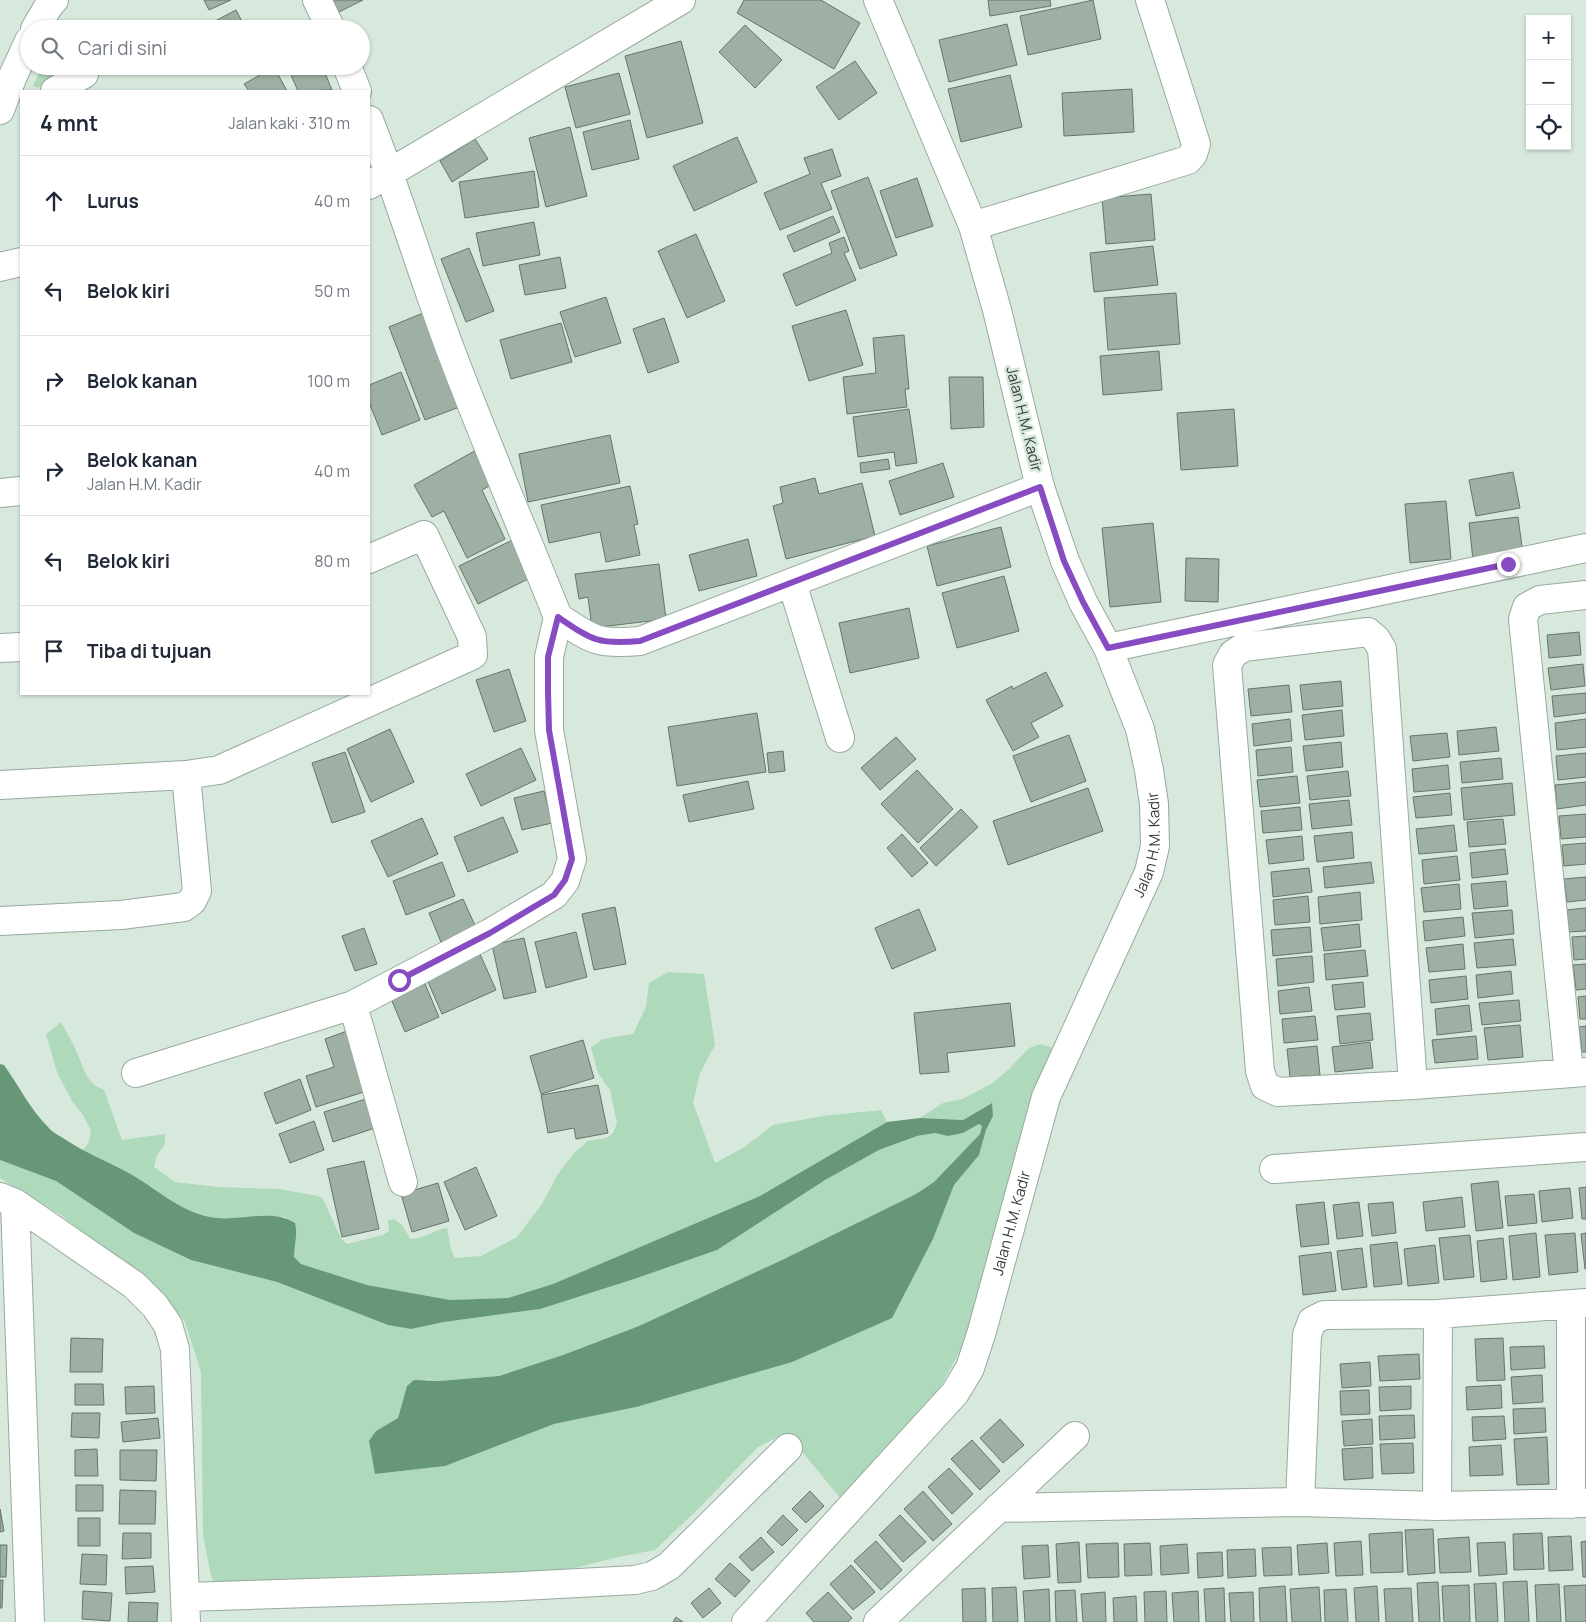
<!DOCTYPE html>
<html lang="id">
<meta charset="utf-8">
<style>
:root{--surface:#fff;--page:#f2f2f3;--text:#1f2937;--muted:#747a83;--line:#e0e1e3}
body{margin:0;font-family:Manrope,sans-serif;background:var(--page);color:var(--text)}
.controls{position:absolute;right:15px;top:15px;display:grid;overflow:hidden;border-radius:0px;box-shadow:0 1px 4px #0004}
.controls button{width:45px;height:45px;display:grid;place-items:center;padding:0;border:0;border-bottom:1px solid var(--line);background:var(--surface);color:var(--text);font:25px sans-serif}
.stop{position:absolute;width:15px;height:15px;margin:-11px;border:4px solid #884cc2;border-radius:50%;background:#fff}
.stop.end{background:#884cc2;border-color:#fff;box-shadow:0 1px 5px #0008}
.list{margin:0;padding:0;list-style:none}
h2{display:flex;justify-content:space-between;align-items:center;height:65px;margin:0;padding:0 20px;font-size:21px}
h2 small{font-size:16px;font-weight:400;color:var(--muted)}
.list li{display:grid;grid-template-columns:32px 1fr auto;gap:15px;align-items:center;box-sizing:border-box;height:90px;padding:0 20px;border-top:1px solid var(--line)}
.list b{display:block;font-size:19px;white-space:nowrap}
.list p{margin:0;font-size:16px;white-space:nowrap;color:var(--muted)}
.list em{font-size:16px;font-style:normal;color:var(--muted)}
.icon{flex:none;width:28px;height:28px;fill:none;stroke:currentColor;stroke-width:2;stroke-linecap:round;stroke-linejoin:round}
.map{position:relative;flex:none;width:1586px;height:1622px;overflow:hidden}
.search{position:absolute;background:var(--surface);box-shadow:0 1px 4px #0004;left:20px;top:20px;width:350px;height:55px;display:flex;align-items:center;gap:12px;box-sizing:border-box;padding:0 18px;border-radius:28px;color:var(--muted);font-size:19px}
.panel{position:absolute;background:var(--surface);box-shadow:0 1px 4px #0004;left:20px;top:90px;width:350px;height:605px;border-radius:0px}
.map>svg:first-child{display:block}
</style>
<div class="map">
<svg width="1586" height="1622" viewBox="0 0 1586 1622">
<rect width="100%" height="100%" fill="#d7e9dc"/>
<path fill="#aed9ba" d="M43,66H72C62,73 47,90 35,87L33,85Z
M668,972L704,974L715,1045L700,1073L693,1103L715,1163L743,1148L773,1125L823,1116L881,1110L887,1122L760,1196L553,1284L508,1298L450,1300L367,1285L301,1264L294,1257V1245L286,1217C259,1215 223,1223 199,1215C174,1207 151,1185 127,1172C113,1164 97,1158 82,1151L89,1142L91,1130L83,1115L72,1101L57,1072L46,1034L61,1022L75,1048L87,1077L96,1086L104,1090L122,1140L165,1134V1144L157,1155L154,1167L175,1182L217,1187L279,1189L318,1196L323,1199L341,1238L347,1244L383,1235L389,1231L388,1220L394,1219L402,1225L410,1239C424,1239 434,1230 447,1228L451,1249L455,1258L481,1256L517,1237L542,1204L558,1174L574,1153L588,1141L606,1138L613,1133L617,1123L610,1090L598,1073L591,1047L603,1039L633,1034L646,1007L649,983Z
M1041,1044L1053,1048L1047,1073L987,1271L959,1353L935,1397L841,1499L790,1437H778L758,1447L698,1509L655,1550L618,1557L567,1570L369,1583L217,1589L211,1576L203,1535L201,1372L185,1322L161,1293L61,1215L0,1178V1160L56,1181L134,1233L191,1260L277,1282L388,1325L411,1329L444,1322L540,1309L825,1180L879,1150L917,1136L935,1133L948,1136L963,1133L979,1124L982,1126L980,1134L934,1182L916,1194L782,1260L639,1326L563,1355L499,1376L439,1381L427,1379L407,1386L398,1418L376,1431L375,1474L445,1466L554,1424L636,1407L916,1270L933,1239L954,1185L979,1155L986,1130L993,1116L991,1103L963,1120L920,1118L943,1103L962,1099L993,1083L1010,1068L1029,1048Z"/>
<path fill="#669776" d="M0,1064L4,1065C19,1086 30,1109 48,1127C52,1132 58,1135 63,1138C85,1153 105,1160 127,1172C155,1187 178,1211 210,1217C238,1223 270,1207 295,1223C298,1235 294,1245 294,1257L301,1264L367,1285L450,1300L508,1298L553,1284L760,1196L887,1122L920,1118L963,1120L992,1103L993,1116L986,1130L979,1155L954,1185L933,1239L892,1318L792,1362L636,1407L554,1424L445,1466L375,1474L369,1441L376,1431L398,1418L407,1386L414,1380L439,1381L499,1376L563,1355L639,1326L782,1260L916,1194L934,1182L980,1134L982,1126L979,1124L963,1133L948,1136L935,1133L917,1136L879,1150L825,1180L717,1250L634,1279L540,1309L444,1322L411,1329L388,1325L277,1282L191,1260L134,1233L56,1181L0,1160Z"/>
<path fill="#9eb0a3" stroke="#657569" d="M204,0H231L209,10Z
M333,0H363L339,12Z
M744,0H821L860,23L834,69L737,13Z
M988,0H1050L1051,6L990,16Z
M1093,0L1101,39L1028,55L1020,16Z
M236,10L246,29H200Z
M1007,24L1017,65L949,82L939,40Z
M745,25L782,60L755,88L719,52Z
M681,41L703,123L647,138L625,56Z
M855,61L877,93L839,120L816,87Z
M198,66H215L201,73Z
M287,66H322L332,90L298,91Z
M274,67L287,91H249L244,84Z
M619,73L630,114L576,128L565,87Z
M1010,75L1022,127L961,142L948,89Z
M1132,89L1134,132L1064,136L1062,93Z
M630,120L639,159L592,170L583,132Z
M570,127L587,196L546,207L529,138Z
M737,137L757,182L694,211L673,166Z
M475,139L488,159L452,182L440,161Z
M832,149L841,176L821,183L832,209L780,230L764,193L810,174L804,158Z
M534,171L539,207L465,218L459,182Z
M868,177L897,255L860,269L831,191Z
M917,178L933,226L896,238L880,191Z
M1151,194L1155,240L1106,244L1102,198Z
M833,216L840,232L794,252L787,236Z
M534,222L540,255L483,266L476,233Z
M696,234L725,301L687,318L658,251Z
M844,237L849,251L844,253L856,280L796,306L783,274L832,253L829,243Z
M1153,246L1158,285L1094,292L1090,253Z
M469,248L494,311L466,322L441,259Z
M560,257L566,288L525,295L519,265Z
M1176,293L1180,344L1108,350L1104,298Z
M606,297L621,343L575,357L560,312Z
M846,310L863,365L809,381L792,326Z
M428,311L465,405L425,420L389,327Z
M664,318L679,362L648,373L633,329Z
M561,323L572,362L511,379L500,340Z
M904,335L909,389H905L907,407L847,414L843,377L876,373L873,338Z
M1159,351L1162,390L1103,395L1100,356Z
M401,372L420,420L382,435L369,402V385Z
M949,377H983L984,427L951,429Z
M909,409L917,463L896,466L894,452L858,457L853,417Z
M1234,409L1238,466L1181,470L1177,413Z
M610,435L620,483L528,502L519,454Z
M478,449L496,482L482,490L505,539L467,558L444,511L432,517L414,485Z
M888,459L890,469L861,473L860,463Z
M943,463L954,497L900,515L889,481Z
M1513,472L1520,508L1476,516L1469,480Z
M815,478L819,494L862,483L875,536L786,559L773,506L783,503L780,487Z
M630,486L638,524L634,525L640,555L606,562L600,532L549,543L541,505Z
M1446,501L1451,559L1410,563L1405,504Z
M1518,517L1523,554L1473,560L1469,523Z
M1153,523L1161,602L1110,607L1102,528Z
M1001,527L1011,567L937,586L927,546Z
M521,536L540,573L478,604L459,566Z
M748,539L757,576L699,591L689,555Z
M1186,558L1219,559L1218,602L1185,601Z
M659,564L666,619L592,628L588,597L579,599L575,574Z
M1004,576L1019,631L957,648L942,593Z
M909,608L919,658L850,673L839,623Z
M1579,632L1581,655L1549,658L1547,635Z
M1583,664L1585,686L1551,690L1548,668Z
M509,669L526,721L494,732L476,680Z
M1046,672L1063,706L1031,723L1039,737L1013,751L986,700L1012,686L1013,689Z
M1341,681L1343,706L1303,710L1300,685Z
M1289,685L1292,712L1251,716L1248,689Z
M1586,693V713L1554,717L1552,696Z
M1342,710L1344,736L1305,740L1302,715Z
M757,713L766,772L677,786L668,727Z
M1290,719L1292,741L1254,746L1252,724Z
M1586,719V747L1557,750L1555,723Z
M1496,727L1499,751L1459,755L1457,731Z
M390,729L414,782L371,802L347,749Z
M1447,733L1450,757L1413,761L1410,736Z
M1069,735L1086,781L1031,802L1013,756Z
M896,737L916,759L880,790L861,768Z
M1341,742L1343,767L1306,771L1303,746Z
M1291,747L1293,772L1258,776L1256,750Z
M521,748L536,780L481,806L466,774Z
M783,751L785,771L769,773L767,753Z
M345,752L365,812L332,823L312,763Z
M1586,753V777L1558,780L1556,756Z
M1501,758L1503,779L1462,783L1460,762Z
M1448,765L1450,789L1414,792L1412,769Z
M917,770L953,809L918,843L881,804Z
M1348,771L1351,796L1310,800L1307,776Z
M1297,776L1300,803L1260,807L1257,780Z
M748,781L754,809L689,822L683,795Z
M1586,782V805L1557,809L1555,785Z
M1512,783L1515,815L1464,820L1461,788Z
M1088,788L1103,831L1008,865L993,821Z
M544,791L552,823L522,830L514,798Z
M1450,793L1452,815L1416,818L1413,797Z
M1349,800L1352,825L1312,829L1309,804Z
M1300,807L1302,830L1263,833L1261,811Z
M961,809L978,827L936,866L920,848Z
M1586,814V837L1561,839L1559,816Z
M503,817L518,852L468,872L454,837Z
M422,818L438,854L388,877L371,841Z
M1503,819L1506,844L1469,847L1467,822Z
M1454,825L1457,851L1419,854L1416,829Z
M1352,832L1354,858L1317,862L1314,836Z
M902,834L928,863L912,877L887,848Z
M1302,836L1304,860L1269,864L1266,840Z
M1586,843V864L1564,866L1562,845Z
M1505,849L1508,874L1472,878L1470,853Z
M1457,856L1460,880L1424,884L1422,860Z
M442,862L455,896L406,915L393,881Z
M1371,862L1374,883L1325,888L1323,867Z
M1309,868L1312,892L1273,897L1271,872Z
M1586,877V900L1567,902L1564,879Z
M1506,881L1508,906L1474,909L1471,884Z
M1459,884L1461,909L1424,912L1421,888Z
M1360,892L1362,920L1320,924L1318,897Z
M1308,896L1310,922L1275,925L1273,900Z
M463,899L478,932L443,947L429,913Z
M615,907L626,964L594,970L582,914Z
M1586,908V931L1569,932L1566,910Z
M919,909L936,950L892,969L875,928Z
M1512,910L1514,934L1475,938L1472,913Z
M1463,917L1465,936L1425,941L1423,921Z
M1359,924L1361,947L1324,951L1321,928Z
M1310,927L1312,952L1273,956L1271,930Z
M364,928L377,964L355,971L342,936Z
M576,932L587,977L546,988L535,942Z
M1586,936V959L1574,960L1572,937Z
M524,938L536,992L504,999L492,945Z
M1513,939L1516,965L1477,968L1474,943Z
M1463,944L1465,969L1429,972L1426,948Z
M1365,950L1368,976L1326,980L1324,954Z
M479,952L496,990L442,1014L425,975Z
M1312,956L1314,982L1278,986L1276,959Z
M1586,964V989L1576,990L1573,965Z
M1511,971L1513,994L1478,998L1476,975Z
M1466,976L1468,999L1431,1003L1429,980Z
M423,979L439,1017L405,1032L389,994Z
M1363,982L1365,1007L1335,1010L1332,985Z
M1309,987L1312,1011L1280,1014L1278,991Z
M1586,996V1019H1580L1578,997Z
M1519,1000L1521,1021L1482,1025L1479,1003Z
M1010,1003L1015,1046L947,1053L949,1072L920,1074L914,1013Z
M1469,1005L1472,1031L1437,1035L1435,1009Z
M1370,1013L1373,1040L1340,1044L1337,1016Z
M1315,1016L1318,1040L1284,1043L1282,1019Z
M1520,1025L1523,1057L1488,1060L1484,1028Z
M1586,1026V1052H1582L1579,1027Z
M347,1031L367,1091L316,1107L306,1076L334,1067L325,1039Z
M1476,1036L1478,1059L1435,1063L1432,1040Z
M583,1040L594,1078L541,1094L530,1056Z
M1370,1042L1373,1068L1335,1072L1332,1047Z
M1317,1046L1320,1075L1290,1077L1287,1049Z
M300,1079L311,1110L276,1124L264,1093Z
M598,1085L608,1133L576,1139L574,1128L548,1133L541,1095Z
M366,1099L375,1128L333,1142L324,1112Z
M314,1121L324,1150L290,1163L279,1134Z
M364,1161L379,1229L342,1237L327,1169Z
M476,1167L497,1216L465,1230L444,1182Z
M1498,1181L1503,1228L1476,1231L1471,1184Z
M438,1183L449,1221L412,1232L401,1194Z
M1586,1187V1219H1582L1579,1188Z
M1570,1188L1573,1218L1542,1222L1539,1191Z
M1534,1194L1537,1223L1508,1226L1505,1196Z
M1462,1197L1465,1227L1426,1231L1423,1202Z
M1324,1202L1329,1244L1301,1247L1296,1205Z
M1359,1202L1363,1236L1337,1239L1333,1205Z
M1393,1202L1396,1233L1372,1236L1368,1204Z
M1536,1233L1540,1277L1513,1280L1509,1236Z
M1575,1233L1578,1272L1549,1275L1545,1235Z
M1586,1233V1269H1585L1581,1234Z
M1470,1235L1474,1277L1444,1280L1439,1238Z
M1503,1238L1507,1279L1481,1282L1477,1241Z
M1397,1242L1402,1284L1374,1287L1370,1245Z
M1435,1245L1439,1283L1408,1286L1404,1249Z
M1362,1248L1367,1287L1342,1290L1337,1251Z
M1331,1252L1336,1291L1303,1295L1299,1256Z
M71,1338L103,1339L102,1372H70Z
M1503,1338L1505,1380L1477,1381L1475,1339Z
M1544,1346L1545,1368L1511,1370L1510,1347Z
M1419,1354L1420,1379L1380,1381L1378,1356Z
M1370,1362L1371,1386L1342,1388L1340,1364Z
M1542,1375L1543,1402L1513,1404L1511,1377Z
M75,1384H103L104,1405H75Z
M1501,1385L1502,1408L1467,1410L1466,1387Z
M154,1386L155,1413L126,1414L125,1387Z
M1411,1386V1409L1380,1411L1379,1387Z
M1369,1390L1370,1414L1341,1415L1340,1391Z
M1545,1408L1546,1432L1514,1434L1513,1409Z
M72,1413H100L99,1438L71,1437Z
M1414,1415L1415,1438L1380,1440L1379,1416Z
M1504,1416L1506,1439L1473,1441L1472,1417Z
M158,1418L160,1438L123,1442L121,1422Z
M1000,1419L1024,1445L1003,1463L980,1438Z
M1372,1419L1373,1444L1344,1446L1342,1421Z
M1547,1437L1549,1484L1517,1485L1514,1439Z
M972,1440L1000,1471L980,1490L951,1459Z
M1413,1443L1414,1473L1382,1474L1380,1444Z
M1501,1445L1503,1475L1470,1476L1469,1447Z
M1372,1447L1373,1478L1344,1480L1342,1449Z
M97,1449L98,1476H75V1450Z
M120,1450H157L156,1481L120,1480Z
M949,1468L973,1494L952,1514L928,1487Z
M76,1485H103V1511H76Z
M120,1490L156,1491L155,1524H119Z
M810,1491L824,1506L806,1523L792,1509Z
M923,1491L952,1524L933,1541L904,1509Z
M0,1509L4,1531L0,1532Z
M783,1515L798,1530L782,1546L767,1532Z
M900,1515L926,1542L903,1562L879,1535Z
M78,1518H100V1546H78Z
M1433,1529L1435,1573L1408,1575L1405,1530Z
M1402,1532L1403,1572L1371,1573L1369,1534Z
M123,1533H151V1558L122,1559Z
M1542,1533L1544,1569L1514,1570L1513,1534Z
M1571,1536L1573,1570L1549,1571L1548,1537Z
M761,1537L774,1552L752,1571L739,1557Z
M1469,1537L1471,1572L1440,1573L1438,1539Z
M876,1541L902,1570L881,1590L854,1561Z
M1361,1541L1363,1575L1336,1576L1334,1543Z
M1586,1541V1577H1583L1581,1542Z
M1079,1542L1081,1582L1058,1583L1056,1544Z
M1505,1542L1507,1574L1479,1576L1477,1543Z
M1118,1543L1119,1577L1088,1578L1086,1544Z
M1150,1543L1152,1575L1125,1576L1124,1544Z
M1327,1543L1329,1573L1299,1575L1297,1545Z
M1187,1544L1189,1573L1161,1575L1160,1546Z
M0,1545H7L6,1577H0Z
M1048,1545L1050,1577L1024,1579L1022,1546Z
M1291,1547L1292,1575L1264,1576L1262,1548Z
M1255,1549L1256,1576L1228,1578L1227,1550Z
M1222,1552L1223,1576L1198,1578L1197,1553Z
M82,1554L107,1555L106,1585L80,1584Z
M730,1563L750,1581L735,1597L715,1579Z
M851,1565L875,1592L853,1610L830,1584Z
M153,1566L155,1592L126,1594L125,1567Z
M0,1580H3L2,1608H0Z
M1527,1581L1529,1622H1505L1503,1582Z
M1438,1582L1440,1622H1419L1417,1583Z
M1496,1583L1498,1622H1476L1474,1584Z
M1559,1584L1561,1622H1537L1535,1585Z
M1469,1585L1470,1622H1444L1442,1586Z
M1586,1585V1622H1566L1564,1586Z
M1285,1586L1287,1622H1260L1259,1588Z
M1377,1586L1379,1622H1356L1354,1588Z
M1016,1587L1018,1622H993L992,1588Z
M1319,1587L1321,1622H1292L1290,1589Z
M709,1588L721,1603L703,1618L691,1603Z
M985,1588L986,1622H963L962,1589Z
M1224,1588L1225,1622H1206L1204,1589Z
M1411,1588L1413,1622H1386L1384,1589Z
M1049,1589L1050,1622H1025L1023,1591Z
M1346,1589L1348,1622H1325L1324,1590Z
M1075,1590L1077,1622H1056L1055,1591Z
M83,1591L112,1593L110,1621L82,1619Z
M1166,1591L1167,1622H1145L1144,1592Z
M1198,1591L1199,1622H1174L1172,1593Z
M828,1592L852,1618L848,1622H814L806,1613Z
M1105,1592L1106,1622H1083L1081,1594Z
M1253,1592L1254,1622H1231L1229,1593Z
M1136,1596L1137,1622H1114L1113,1598Z
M129,1602L158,1603L157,1622H128Z
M676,1617L683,1622H673Z"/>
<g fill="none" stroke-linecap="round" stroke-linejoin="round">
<g stroke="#98a99d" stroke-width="30">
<path id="street" d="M317,0L331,29
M35,29L48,7L54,0
M347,66L357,91
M55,91L84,74L86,66
M0,110L12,78L29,41
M369,120C398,194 421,271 449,346C483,437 522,527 558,617C592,640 598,645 640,641L1040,487
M369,185L681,0
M973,226L1188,160L1193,154L1196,144L1150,0
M0,267L21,262
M0,493L21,491
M792,583L840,738
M0,648L21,647
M1108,648L1586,548
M0,785L186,775L219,770L473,655L472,637L424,535L369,559
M0,921L121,915L184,907L192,901L197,891L186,775
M353,1005L403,1182
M136,1073L353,1005L490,933L554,895L565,881L572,859L549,730V657L558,617
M1569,1073L1523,619L1527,607L1540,600L1586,595
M1413,1085L1382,649L1376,639L1368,632L1244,647L1233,654L1227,665L1260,1071L1265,1086L1278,1092L1413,1085L1586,1072
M1274,1169L1586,1147
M0,1197L15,1203L134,1285L155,1306L168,1325L175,1349L186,1622
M15,1203L30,1622
M1300,1502L1307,1335L1312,1321L1324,1315L1438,1314L1586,1303
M1571,1504V1305
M1437,1506L1438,1314
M998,1508L1300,1502L1437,1506L1586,1503
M185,1597L502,1587L635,1580L652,1576L669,1566L788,1448
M878,1622L1075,1436"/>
</g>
<g stroke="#98a99d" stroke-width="30">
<g id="secondary">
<path id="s1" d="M746,1622L955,1393L970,1368L982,1331L1046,1097L1149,872L1155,846L1154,804L1149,770L1140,729L1108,648L1083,602L1065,561L1040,487L997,310L973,226L878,0"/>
</g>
</g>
<use href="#street" stroke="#fff" stroke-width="28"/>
<use href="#secondary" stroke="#fff" stroke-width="28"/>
</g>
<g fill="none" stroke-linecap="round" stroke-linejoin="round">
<path stroke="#884cc2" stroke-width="6" d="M399,980L490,933L554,895L565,880L572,859L549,730L548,691V657L558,617C592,640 598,645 640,641L1040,487L1064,561L1083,602L1108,648L1508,564"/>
</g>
<g text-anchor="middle" stroke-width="5" stroke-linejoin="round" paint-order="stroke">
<g font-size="15" fill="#363d38" stroke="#d7e9dc">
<text transform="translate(1024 419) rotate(76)" y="5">Jalan H.M. Kadir</text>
<text dy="5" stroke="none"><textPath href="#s1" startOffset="895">Jalan H.M. Kadir</textPath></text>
<text dy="5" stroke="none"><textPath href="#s1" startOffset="490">Jalan H.M. Kadir</textPath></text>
</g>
</g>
</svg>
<div class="controls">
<button>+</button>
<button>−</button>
<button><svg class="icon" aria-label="locate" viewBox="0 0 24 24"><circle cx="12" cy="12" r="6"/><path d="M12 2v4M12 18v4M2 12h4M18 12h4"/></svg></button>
</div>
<div class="stop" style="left:399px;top:980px"></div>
<div class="stop end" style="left:1508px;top:564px"></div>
<div class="search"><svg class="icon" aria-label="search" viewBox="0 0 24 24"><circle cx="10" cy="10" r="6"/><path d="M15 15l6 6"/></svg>Cari di sini</div>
<section class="panel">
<h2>4 mnt<small>Jalan kaki · 310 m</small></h2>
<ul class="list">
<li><svg class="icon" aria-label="ahead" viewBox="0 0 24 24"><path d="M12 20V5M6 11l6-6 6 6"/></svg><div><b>Lurus</b></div><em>40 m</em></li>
<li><svg class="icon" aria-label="left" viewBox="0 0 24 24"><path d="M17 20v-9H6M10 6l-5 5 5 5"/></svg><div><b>Belok kiri</b></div><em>50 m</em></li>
<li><svg class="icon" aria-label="right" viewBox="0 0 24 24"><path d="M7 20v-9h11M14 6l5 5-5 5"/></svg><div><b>Belok kanan</b></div><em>100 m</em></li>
<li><svg class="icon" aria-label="right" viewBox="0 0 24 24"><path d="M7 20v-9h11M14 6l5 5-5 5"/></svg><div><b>Belok kanan</b><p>Jalan H.M. Kadir</p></div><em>40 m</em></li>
<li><svg class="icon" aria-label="left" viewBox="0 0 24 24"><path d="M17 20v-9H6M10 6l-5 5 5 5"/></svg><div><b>Belok kiri</b></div><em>80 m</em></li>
<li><svg class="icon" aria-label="arrive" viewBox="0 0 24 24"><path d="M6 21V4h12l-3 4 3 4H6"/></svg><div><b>Tiba di tujuan</b></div></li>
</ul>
</section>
</div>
